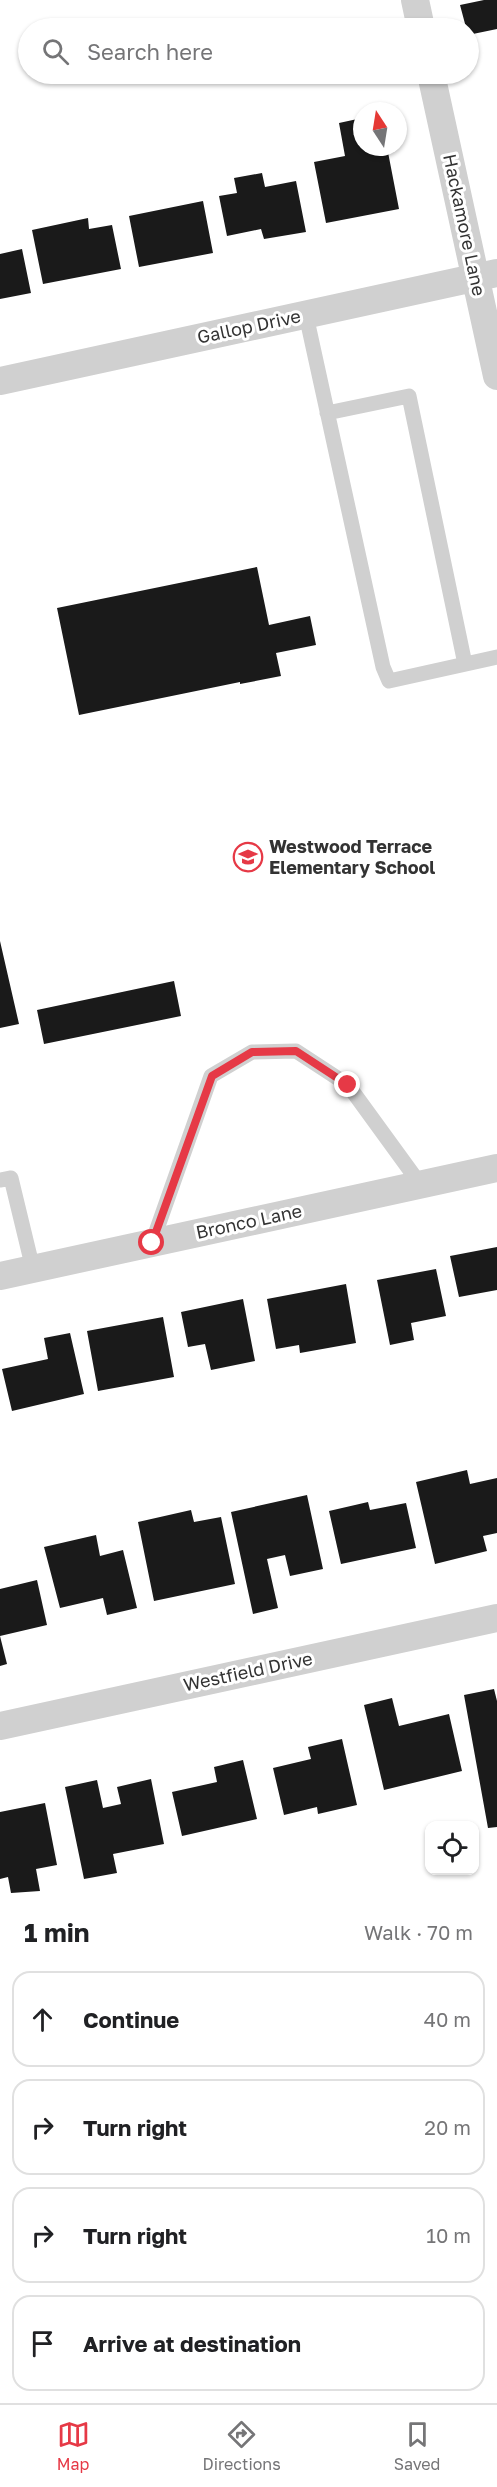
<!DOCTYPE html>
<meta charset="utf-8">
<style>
:root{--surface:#fff;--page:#f2f2f2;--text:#202124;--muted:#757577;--line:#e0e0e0;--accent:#e63946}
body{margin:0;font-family:"Golos Text",sans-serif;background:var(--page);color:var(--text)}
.controls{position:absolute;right:18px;bottom:18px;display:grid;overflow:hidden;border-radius:12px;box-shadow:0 2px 4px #0004}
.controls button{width:54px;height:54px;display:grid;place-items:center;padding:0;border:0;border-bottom:2px solid var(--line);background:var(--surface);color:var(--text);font:30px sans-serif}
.compass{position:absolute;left:353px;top:102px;width:54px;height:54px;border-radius:50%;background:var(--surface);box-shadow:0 2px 4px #0004;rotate:348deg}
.stop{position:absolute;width:18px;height:18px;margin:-14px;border:4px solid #e63946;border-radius:50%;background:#fff}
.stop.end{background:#e63946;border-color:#fff;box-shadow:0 2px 6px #0008}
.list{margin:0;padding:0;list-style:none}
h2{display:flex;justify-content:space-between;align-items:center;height:78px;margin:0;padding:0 24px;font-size:26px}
h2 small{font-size:20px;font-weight:400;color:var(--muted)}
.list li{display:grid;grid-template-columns:39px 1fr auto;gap:18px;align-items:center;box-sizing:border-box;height:96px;margin:0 12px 12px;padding:0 12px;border:2px solid var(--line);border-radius:18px}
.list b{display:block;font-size:22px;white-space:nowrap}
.list em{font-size:20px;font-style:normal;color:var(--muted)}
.icon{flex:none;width:33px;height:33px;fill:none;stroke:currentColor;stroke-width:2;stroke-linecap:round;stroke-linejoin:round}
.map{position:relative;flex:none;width:497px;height:1893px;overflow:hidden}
.search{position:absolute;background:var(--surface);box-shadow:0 2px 4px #0004;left:18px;right:18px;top:18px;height:66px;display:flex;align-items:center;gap:15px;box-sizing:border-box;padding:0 21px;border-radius:33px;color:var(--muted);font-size:22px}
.sheet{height:510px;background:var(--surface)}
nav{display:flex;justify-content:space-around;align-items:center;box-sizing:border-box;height:84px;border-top:2px solid var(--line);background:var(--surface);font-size:16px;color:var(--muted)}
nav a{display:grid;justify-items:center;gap:3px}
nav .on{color:var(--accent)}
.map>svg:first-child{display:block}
</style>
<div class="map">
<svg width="497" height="1893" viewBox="0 0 497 1893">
<rect width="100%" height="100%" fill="#fff"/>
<path fill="#1a1a1a" d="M484,0H497V29L468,35L460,5Z
M362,118V147H387L399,209L326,223L314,162L345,156L339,123Z
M262,173L265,187L296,181L306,232L264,239L261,229L227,236L219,196L237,193L234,178Z
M203,201L213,253L139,267L129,216Z
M88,218L89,229L112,225L121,269L43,284L32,230Z
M22,249L31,293L0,299V254Z
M257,567L269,625L310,616L316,645L276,653L281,676L240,684V682L79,715L57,608Z
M0,941L19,1024L0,1028Z
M174,981L181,1016L44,1044L37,1010Z
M497,1247V1290L459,1297L450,1256Z
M436,1269L446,1316L411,1323L414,1340L390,1345L377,1280Z
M346,1284L356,1343L300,1353L299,1345L276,1349L267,1299Z
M243,1299L255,1361L211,1370L205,1344L188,1347L181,1312Z
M163,1317L174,1377L98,1391L87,1331Z
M70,1333L84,1394L12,1411L2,1369L48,1359L44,1338Z
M467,1470L470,1484L497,1478V1533L483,1536L487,1551L435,1564L416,1482Z
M307,1495L323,1569L290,1576L285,1555L267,1559L278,1608L253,1614L231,1512Z
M368,1502L370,1510L406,1503L416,1548L341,1564L329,1511Z
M191,1510L194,1522L221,1517L235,1584L154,1601L138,1522Z
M96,1535L100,1556L123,1550L137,1608L107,1615L103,1598L60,1608L44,1547Z
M37,1580L47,1625L0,1636V1589Z
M0,1636L7,1664L0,1666Z
M494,1689L497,1701V1827L488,1828L464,1695Z
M392,1698L399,1726L449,1714L462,1771L384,1790L364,1705Z
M342,1739L357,1805L318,1814L317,1807L284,1815L273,1768L311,1759L308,1747Z
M243,1760L257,1819L182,1836L172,1792L217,1782L214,1767Z
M151,1779L164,1844L113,1854L117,1873L84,1879L65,1787L97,1780L103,1808L121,1804L117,1787Z
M45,1803L57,1865L36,1869L40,1891L11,1893L8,1877L0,1879V1812Z"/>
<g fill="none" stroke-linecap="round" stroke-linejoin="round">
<path stroke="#d0d0d0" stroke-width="15" d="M306,315L383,667L389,681L497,657
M327,413L409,396L465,664
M0,1180L11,1178L33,1269
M152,1243L211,1076L252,1052L296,1051L348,1085L420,1184"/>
<path stroke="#d0d0d0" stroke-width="28" d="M415,0L421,28
M431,74L497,376
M0,381L497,273
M0,1276L497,1168
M0,1726L497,1618"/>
</g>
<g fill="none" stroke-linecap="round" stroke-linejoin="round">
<path stroke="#e63946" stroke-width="8" d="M152,1243L212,1076L252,1052L296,1051L348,1085"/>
</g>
<defs>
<g id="school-ring" transform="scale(1.5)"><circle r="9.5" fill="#fff" stroke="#e63946" stroke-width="1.5"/><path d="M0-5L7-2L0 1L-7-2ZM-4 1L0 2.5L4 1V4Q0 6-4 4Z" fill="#e63946"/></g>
</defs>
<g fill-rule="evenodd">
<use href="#school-ring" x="248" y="857"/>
</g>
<g text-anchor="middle" stroke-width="6" stroke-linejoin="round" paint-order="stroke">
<g font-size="18" fill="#333" stroke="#fff">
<text transform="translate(464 225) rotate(78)" y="6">Hackamore Lane</text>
<text transform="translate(249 327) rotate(-12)" y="6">Gallop Drive</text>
<text transform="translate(249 1222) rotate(-12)" y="6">Bronco Lane</text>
<text transform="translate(248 1672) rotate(-12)" y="6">Westfield Drive</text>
</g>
<g font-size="18" font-weight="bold" fill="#333" stroke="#fff" text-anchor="start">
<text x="269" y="853">Westwood Terrace<tspan x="269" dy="21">Elementary School</tspan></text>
</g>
</g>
</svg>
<div class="controls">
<button><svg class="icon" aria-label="locate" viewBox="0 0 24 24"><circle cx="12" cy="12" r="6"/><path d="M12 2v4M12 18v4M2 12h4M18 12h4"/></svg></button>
</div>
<svg class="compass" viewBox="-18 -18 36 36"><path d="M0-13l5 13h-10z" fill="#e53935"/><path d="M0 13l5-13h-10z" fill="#757577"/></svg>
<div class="stop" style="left:152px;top:1243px"></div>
<div class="stop end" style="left:348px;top:1085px"></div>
<div class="search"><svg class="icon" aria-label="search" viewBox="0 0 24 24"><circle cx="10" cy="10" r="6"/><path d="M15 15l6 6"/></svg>Search here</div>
</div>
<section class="sheet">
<h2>1 min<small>Walk · 70 m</small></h2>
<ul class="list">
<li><svg class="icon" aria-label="ahead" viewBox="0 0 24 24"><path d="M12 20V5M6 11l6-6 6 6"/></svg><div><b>Continue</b></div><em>40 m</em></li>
<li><svg class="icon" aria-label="right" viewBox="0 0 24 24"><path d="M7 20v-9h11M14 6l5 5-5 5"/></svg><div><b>Turn right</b></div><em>20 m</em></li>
<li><svg class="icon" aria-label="right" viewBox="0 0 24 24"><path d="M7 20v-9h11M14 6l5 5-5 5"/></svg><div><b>Turn right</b></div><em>10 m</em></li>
<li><svg class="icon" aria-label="arrive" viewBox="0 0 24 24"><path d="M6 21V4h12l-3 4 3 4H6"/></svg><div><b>Arrive at destination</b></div></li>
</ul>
</section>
<nav>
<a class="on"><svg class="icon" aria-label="map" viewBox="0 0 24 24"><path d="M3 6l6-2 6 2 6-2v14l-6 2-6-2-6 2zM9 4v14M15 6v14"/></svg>Map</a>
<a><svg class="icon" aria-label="directions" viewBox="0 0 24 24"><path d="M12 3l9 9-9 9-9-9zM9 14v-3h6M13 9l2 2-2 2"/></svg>Directions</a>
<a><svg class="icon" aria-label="saved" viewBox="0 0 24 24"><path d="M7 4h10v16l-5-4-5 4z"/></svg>Saved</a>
</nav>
